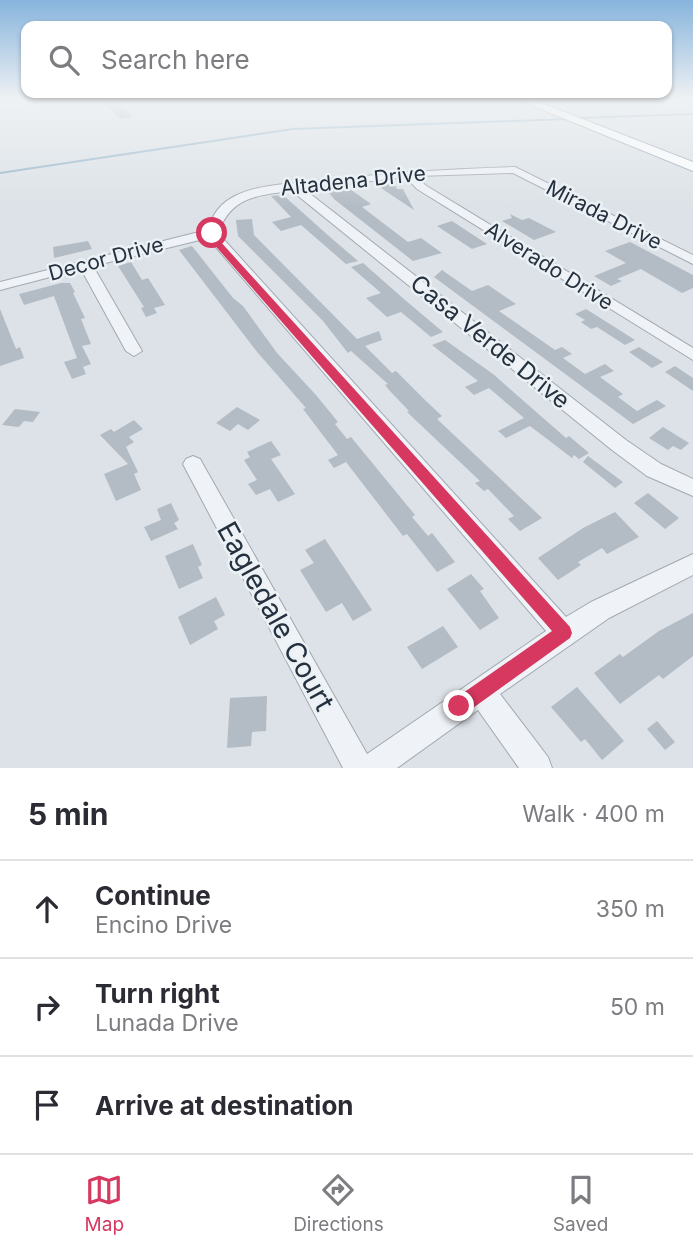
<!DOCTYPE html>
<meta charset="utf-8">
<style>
:root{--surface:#fff;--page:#f2f2f3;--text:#2b2b33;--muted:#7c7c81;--line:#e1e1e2;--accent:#d63860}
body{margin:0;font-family:Inter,sans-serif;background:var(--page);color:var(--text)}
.stop{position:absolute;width:21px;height:21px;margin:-16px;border:5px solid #d63860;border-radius:50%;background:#fff}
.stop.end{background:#d63860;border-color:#fff;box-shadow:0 2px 7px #0008}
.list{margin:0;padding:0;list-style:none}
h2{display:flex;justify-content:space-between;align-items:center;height:91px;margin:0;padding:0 28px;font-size:30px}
h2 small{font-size:23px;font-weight:400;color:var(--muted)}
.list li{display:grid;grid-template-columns:46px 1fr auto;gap:21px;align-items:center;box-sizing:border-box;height:98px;padding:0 28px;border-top:2px solid var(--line)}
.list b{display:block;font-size:26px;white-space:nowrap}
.list p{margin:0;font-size:23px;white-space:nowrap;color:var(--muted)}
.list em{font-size:23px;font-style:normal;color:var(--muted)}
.icon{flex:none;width:38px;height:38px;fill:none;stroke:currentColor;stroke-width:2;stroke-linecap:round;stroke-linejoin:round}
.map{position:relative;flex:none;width:693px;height:768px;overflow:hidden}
.search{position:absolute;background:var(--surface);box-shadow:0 2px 5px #0004;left:21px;right:21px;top:21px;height:77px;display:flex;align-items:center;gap:18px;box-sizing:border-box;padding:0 24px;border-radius:14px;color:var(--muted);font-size:26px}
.sheet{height:385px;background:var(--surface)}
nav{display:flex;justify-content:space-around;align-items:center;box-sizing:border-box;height:98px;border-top:2px solid var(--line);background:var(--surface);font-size:19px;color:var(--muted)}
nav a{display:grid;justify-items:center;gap:4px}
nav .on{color:var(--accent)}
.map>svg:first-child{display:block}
</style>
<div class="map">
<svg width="693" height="768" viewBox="0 0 693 768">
<rect width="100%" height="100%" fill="#dce2e7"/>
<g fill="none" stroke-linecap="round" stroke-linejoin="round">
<path stroke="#95b4ca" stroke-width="2" d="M578,118L693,114
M0,173L293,129L568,119"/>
</g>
<path fill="#b3bbc4" d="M116,100L133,117L120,119L103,102Z
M394,183L397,189H403L414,210L375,184Z
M347,187L371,204L362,207L408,242L421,238L442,253L413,261L334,199L327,190Z
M283,195L330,237L358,261L346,264L301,225L281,231L272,222L291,217L271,196Z
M510,214L522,220L529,218L556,232L534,240L502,221L512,218Z
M252,219L254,235L357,339L379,331L382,340L365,346L392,373L396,371L425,400L442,416L437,419L542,518L520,531L508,519L514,516L488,489L484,491L475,483L480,481L407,412L409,411L390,391L385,385L388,384L351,351L348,353L323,321L238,236L236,220Z
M452,221L455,223L487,244L472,249L437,226Z
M88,241L92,249L54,258L53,247Z
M630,242L693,275V288L682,293L641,269L617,279L622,281L611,286L594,276L626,263L605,251Z
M192,246L233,298L243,306L277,353L316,395L338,422L335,424L347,439L351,437L415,515L412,517L428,536L432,533L455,562L437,572L407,534L403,536L346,462L334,468L328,460L338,455L303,409L306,408L258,353L179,250Z
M131,262L142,280L148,278L165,305L154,308L157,313L146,317L141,308L144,307L118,266Z
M363,263L405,300L443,332L431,337L401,312L387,317L366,298L381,293L351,267Z
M442,270L472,291L488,285L516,304L499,311L555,350L562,347L572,354L563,358L585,374L605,364L614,371L600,377L623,394L618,397L637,411L657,400L666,406L633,424L434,277Z
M61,283H70L75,292L73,293L85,318L81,319L91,344L82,346L91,364L83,367L86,374L72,379L64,362L77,358L54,296L24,305L19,294Z
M0,309L16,349L20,347L24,358L0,366Z
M586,309L613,326L635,340L625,345L597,327L591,329L581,322L585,320L575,314Z
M445,340L493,374L566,438L569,436L589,453L579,459L574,455L572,458L530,426L506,438L498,431L524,418L489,388L474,395L465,387L478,381L432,345Z
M639,347L663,362L652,368L629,352Z
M675,366L693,378V391L665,372Z
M237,407L260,420L248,430L238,424L230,431L216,423Z
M15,409L40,412L33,422L24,421L19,427L2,425Z
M134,420L143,429L129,437L134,442L126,447L138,472L134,474L141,490L116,501L104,474L128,464L100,435L111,429L114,432Z
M663,427L689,443L681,450L673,446L668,450L649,438Z
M271,441L281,455L271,459L295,494L278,502L270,489L256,495L248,484L257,480L244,460L250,457L247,452Z
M588,456L623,482L615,488L583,462Z
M648,493L679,518L665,529L634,503Z
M171,503L179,520L174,523L178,529L151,541L144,527L161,520L157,509Z
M615,512L639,537L607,554L602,548L578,562L581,565L558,580L538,558L583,528Z
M325,539L372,610L353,621L342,603L326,612L300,570L314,563L305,550Z
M193,544L202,565L198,567L203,578L179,589L165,556Z
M471,574L484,589L480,591L499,618L480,630L447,589Z
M216,597L225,615L214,621L218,629L190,645L178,617Z
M693,613V656L663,679L659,675L620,704L594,673L620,654L623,657L659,631Z
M443,626L458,647L422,669L407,647Z
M577,687L624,741L602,760L585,739L581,742L551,707Z
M267,696L266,731L252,732L251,746L227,748L230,698Z
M657,721L675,742L665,750L647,729Z"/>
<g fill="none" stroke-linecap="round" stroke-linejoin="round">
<g stroke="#a1a9b1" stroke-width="2">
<path id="minor" d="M515,167L693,255V264L513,173L417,176L425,185L693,348V360L417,189L406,177L304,189L626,440L661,464L693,479V496L647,476L612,450L292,191C257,195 231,197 218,233L566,617L591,602L693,554V575L609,618L500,694L548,757L552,768H519L478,710L397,768H343L183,464L186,459L193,456L200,459L367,754L546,631L208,238L93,266L142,351L134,356L126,351L81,269L0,290V282L207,230C213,214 220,203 237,195C261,184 291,184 316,181C384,173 447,169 515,167Z"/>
</g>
<g stroke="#9ba7b4" stroke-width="2">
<path id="major" d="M516,99H531L693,162V171Z"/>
</g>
<use href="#minor" fill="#eff2f6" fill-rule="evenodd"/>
<use href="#major" fill="#fff" fill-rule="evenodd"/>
</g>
<linearGradient id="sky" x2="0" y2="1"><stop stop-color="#87b4dc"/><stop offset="0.48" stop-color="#eff2f4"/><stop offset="1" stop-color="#eff2f4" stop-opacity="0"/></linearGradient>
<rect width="693" height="207" fill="url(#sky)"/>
<path fill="#d63860" d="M209,232H215L219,240L570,627L572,633L570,638L466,713L459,715L453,713L450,706L453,700L552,631L212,242Z"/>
<g text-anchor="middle" stroke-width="5" stroke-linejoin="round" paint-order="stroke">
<g font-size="21" fill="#25313f" stroke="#ecf1f5">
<text transform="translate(353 181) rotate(-6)" y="7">Altadena Drive</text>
<text transform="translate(604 215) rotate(27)" y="7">Mirada Drive</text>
<text transform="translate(106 259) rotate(-15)" y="7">Decor Drive</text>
<text transform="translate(549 266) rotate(32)" y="7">Alverado Drive</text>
</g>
<g font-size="24" fill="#25313f" stroke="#ecf1f5">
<text transform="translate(490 342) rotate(39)" y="8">Casa Verde Drive</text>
</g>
<g font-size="28" fill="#25313f" stroke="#ecf1f5">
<text transform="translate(276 616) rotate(61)" y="10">Eagledale Court</text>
</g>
</g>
</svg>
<div class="stop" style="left:212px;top:233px"></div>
<div class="stop end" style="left:459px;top:706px"></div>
<div class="search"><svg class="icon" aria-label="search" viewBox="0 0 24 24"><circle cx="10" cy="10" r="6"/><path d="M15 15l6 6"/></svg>Search here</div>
</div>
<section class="sheet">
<h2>5 min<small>Walk · 400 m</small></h2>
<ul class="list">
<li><svg class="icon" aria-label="ahead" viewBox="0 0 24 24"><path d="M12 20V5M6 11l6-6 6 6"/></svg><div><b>Continue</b><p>Encino Drive</p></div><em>350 m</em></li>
<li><svg class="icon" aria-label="right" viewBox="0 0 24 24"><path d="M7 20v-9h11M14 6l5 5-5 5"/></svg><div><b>Turn right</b><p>Lunada Drive</p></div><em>50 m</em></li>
<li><svg class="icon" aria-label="arrive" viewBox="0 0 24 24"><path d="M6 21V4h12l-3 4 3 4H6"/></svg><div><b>Arrive at destination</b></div></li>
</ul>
</section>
<nav>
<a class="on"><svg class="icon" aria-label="map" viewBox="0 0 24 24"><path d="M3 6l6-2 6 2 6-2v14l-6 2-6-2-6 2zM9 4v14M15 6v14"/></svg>Map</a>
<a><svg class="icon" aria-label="directions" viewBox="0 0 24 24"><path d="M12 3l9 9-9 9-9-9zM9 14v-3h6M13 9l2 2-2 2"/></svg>Directions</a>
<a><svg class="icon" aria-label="saved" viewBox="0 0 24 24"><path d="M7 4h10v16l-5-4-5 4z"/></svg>Saved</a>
</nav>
